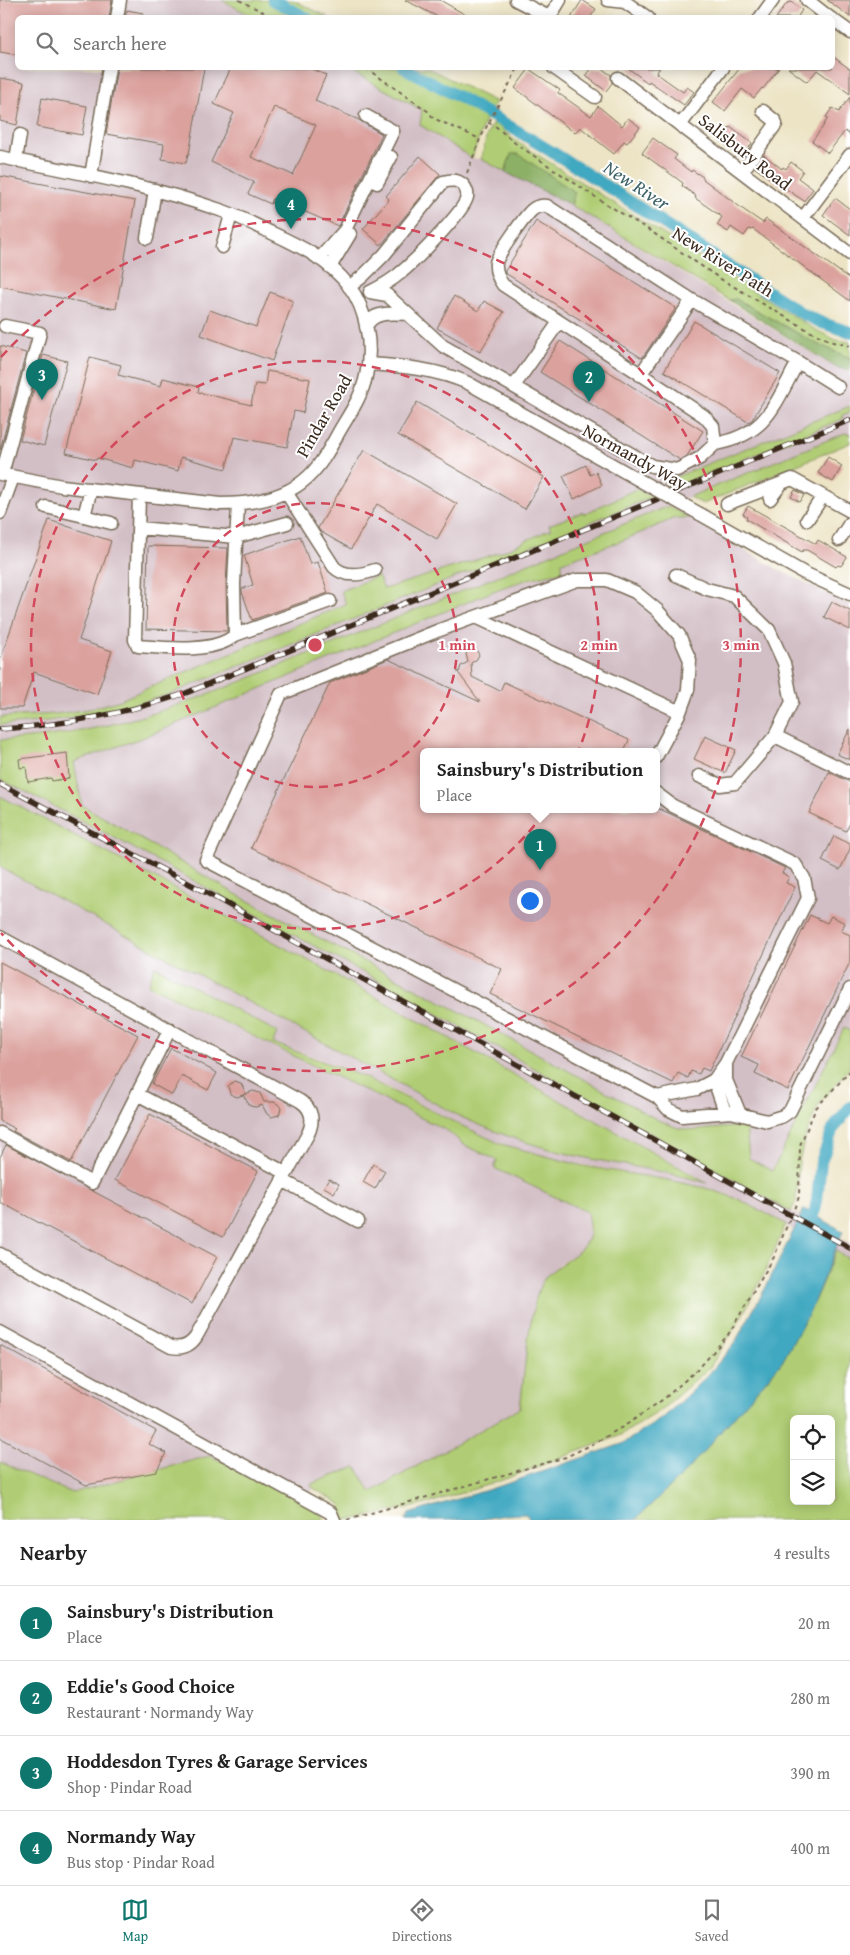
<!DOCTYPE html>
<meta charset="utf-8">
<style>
:root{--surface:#fff;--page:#f6f6f6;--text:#222;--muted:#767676;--line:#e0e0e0;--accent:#0f766e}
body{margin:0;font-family:"Gentium Book Plus",serif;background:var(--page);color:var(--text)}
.controls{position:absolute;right:15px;bottom:15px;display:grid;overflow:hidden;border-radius:8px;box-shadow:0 2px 12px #0003}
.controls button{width:45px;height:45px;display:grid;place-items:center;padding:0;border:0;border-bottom:1px solid var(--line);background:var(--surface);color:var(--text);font:25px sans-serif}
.you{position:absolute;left:529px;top:900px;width:18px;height:18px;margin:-12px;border:4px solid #fff;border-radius:50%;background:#1a73e8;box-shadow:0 0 0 8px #1a73e833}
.badge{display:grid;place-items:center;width:32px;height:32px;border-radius:50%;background:var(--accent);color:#fff;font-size:16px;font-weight:700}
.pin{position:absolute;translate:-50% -41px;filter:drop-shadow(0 1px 2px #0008)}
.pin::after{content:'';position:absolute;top:26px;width:18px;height:15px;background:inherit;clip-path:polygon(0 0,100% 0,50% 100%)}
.popup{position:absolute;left:420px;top:748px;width:240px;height:65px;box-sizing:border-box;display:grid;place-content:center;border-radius:8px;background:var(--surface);filter:drop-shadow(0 1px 4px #0005);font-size:16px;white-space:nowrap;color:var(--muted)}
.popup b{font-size:19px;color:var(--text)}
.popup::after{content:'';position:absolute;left:50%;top:100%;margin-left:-10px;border:10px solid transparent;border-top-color:var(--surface)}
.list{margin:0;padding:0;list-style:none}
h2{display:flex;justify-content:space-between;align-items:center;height:65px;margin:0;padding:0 20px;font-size:21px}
h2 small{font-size:16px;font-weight:400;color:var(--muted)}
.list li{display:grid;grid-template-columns:32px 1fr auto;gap:15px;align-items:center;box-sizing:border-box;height:75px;padding:0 20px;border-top:1px solid var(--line)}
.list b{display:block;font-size:19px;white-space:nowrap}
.list p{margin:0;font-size:16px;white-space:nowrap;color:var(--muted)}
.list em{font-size:16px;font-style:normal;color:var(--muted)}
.icon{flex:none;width:28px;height:28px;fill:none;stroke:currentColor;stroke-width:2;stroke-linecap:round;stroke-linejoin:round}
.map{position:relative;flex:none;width:850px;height:1520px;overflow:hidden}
.search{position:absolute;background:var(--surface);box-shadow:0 2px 12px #0003;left:15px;right:15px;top:15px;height:55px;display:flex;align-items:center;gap:12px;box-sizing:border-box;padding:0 18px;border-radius:8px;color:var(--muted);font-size:19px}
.sheet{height:365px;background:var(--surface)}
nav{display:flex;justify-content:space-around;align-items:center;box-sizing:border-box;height:70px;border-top:1px solid var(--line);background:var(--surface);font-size:14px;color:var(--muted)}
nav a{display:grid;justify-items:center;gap:2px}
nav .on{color:var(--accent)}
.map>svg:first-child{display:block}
</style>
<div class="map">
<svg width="850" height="1520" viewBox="0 0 850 1520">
<rect width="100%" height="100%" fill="#fff"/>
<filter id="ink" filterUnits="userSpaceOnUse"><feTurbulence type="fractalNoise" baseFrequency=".02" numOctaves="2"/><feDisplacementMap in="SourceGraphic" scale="10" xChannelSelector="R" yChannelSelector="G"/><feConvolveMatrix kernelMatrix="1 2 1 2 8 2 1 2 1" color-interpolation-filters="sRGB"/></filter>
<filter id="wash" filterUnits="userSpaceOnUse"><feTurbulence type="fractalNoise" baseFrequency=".0096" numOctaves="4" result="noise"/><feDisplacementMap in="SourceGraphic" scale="20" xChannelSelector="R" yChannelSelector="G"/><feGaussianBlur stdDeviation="1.12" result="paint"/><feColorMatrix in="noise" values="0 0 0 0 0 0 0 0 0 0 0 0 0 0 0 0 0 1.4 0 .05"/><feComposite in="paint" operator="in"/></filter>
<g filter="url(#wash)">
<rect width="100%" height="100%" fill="#ede4c5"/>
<path fill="#d2bec5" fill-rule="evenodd" d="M0,0H222L254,17L18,18V68H345L423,110L420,125L472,158L481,159L571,205L834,367L850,371V406L664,481L667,484L644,494L636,489L584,514H576L550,525L551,529L501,552L384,589L378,576L341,592L346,604L130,697L90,709L55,714L0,717Z
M850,412V434L845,433L213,693L155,713L97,729L39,738L0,740V725L46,722L107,712L147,701L186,687L842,419L841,415Z
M675,518H689L781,571L850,604V1031L843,1029L772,1171L749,1158L746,1126L695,1130L678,1128L658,1120L472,1018L243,898L82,805L74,762L147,736L501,588L546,575L562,562L624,540ZM424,751H656V809H424Z
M0,779L111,836L364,973L850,1243V1260L726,1194L668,1180L556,1160L526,1152L482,1136L387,1087L317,1058L273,1043L276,1032L155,966L148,986L448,1131L464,1145L497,1160L494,1168L587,1212L589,1237L581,1251L559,1264L543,1280L534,1304L520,1408L371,1492L311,1484L313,1488L309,1496L209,1456L72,1493L0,1462V867L459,1116L485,1128L533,1144L587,1158L665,1172L707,1182L365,991L176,889L0,796Z"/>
<path fill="#b0cd74" stroke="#767c49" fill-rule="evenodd" d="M222,0H293L328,17H253Z
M345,68H428L496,102L486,117L472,158L420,125L422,110Z
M494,121L514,140L814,329L836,340L850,342V358L813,342L736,299L729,300L571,205L574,192L511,155L505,172L481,159L487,135Z
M850,406V412L842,415L843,419L673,488L663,482Z
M845,433L850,434V443L703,504L689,497Z
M636,489L652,497L170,694C114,712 59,722 0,725V717L55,714L90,709L120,700L346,604L341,591L378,576L384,589L501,552L551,529L549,525L583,512L584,514Z
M668,506L689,518H675L624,540L562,562V572L532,578L501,588L147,736L74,762L82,805L243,898L472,1018L658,1120L678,1128L695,1130L746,1126L749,1158L772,1171L844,1028L850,1031V1068L819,1104L806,1134L799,1162L796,1201L791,1212L364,973L111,836L0,779V740C90,736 163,713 245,680Z
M0,796L176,889L365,991L707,1183C667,1171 627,1166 587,1158C542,1149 500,1135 459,1116L0,867Z
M155,966L277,1032L273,1043L364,1077L456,1123L501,1144L583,1166L668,1180L706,1188L738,1199L786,1224L763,1276L741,1318L710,1367L660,1411L619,1436L500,1481L423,1505L355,1519L340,1520L338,1516L342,1505L313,1488L311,1484L356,1467L371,1492L520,1408C524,1380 529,1299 544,1279C556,1263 581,1257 588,1238C591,1231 588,1219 587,1212L494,1168L497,1160L464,1145L448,1131L148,985Z
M836,1251L850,1260V1520H635L688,1469L782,1362L810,1311ZM794,1419H831V1501H794Z
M209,1456L309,1496L325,1520H0V1462L72,1493Z"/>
<path fill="#8cb066" stroke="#646d42" d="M511,154H518L575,192L571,205L505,172Z
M736,299L813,342L850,358V371L835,367L729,300Z"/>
<path fill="#41a8c1" stroke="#3e6970" d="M804,1209L843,1231L810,1311L782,1362L688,1469L635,1520H530L526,1514L504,1515L479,1520H405L409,1514L500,1486L622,1444L664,1417L708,1375L734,1344L766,1287Z"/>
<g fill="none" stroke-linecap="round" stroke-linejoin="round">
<path stroke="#41a8c1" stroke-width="12" d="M273,0L307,18
M404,68C544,139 671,230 803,314L822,323L850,332
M811,1230L817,1200L821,1162L833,1129L850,1107"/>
</g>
<g id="blocks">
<path fill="#dba19d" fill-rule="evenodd" d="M0,0H112L109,18H18V55L0,52Z
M405,0H440L471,18H440Z
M582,0L596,9L590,18H571Z
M827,0H850V17L842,11Z
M791,2L802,10L797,18H776L787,3Z
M127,10L143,13V18H125Z
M832,56L850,69V94L817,70L807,82L788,68H832Z
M117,68H204L189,154H188L186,163L162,159L164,144L106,134Z
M231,68H309L326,75L315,101L359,120L382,134L338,226L273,198L271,204L248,194L254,182L211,162L234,113L214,104ZM274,107L316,125L293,175L251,157Z
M592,68H601L611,75L612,83L606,91L586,76Z
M628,68H660L656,73L683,92L687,87L694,92L684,105L649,81L648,83Z
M740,68H779L763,89L762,88L754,98L742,89L725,111L713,102Z
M529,69L560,90L558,93L591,116L598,106L622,126L628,118L640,127L627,143L624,141L614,154L580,127L575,133L515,88Z
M0,78L24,82L17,125L0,121Z
M850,97V135L845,131L828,153L812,141L822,128L828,118L826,117L832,108L839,112Z
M42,98L87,106L82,135L37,127Z
M730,127L752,143L743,157L720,140Z
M653,138L677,155L674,159L691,172L692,170L703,177V179L744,210L763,223L766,219L850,279V301L753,229L752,230L749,229L744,236L731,227L728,232L717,225L722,217L695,198L696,196L682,186L683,183L642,153Z
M764,155L782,169L783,167L786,169L791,162L803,171L798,178L813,189L804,201L755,168Z
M420,156L440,174L381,245L363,229L389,199L386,196Z
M0,176L135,201L116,309L0,286Z
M835,198L850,209V235L823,215Z
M536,221L676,308L642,358L505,273V271Z
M270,292L293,301L272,361L201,335L210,310L256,327Z
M454,296L478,311L484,301L504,312L480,352L437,328Z
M694,321L780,373L752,420L748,422L664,371Z
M560,341L703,431L687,456L680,460L540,372Z
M0,346L26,353L0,450Z
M43,355L67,361L44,446L20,440Z
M90,357L121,365L118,375L161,386L163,378L199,387L198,392L251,405L255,384L265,385L267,371L310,379L303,413L294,411L287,447L234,437L226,469L181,457L178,471L135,460L133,468L97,458L96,460L66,453Z
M417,402L544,477L525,509L398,435Z
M364,450L457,504L437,539L377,504L351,549L321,532L318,528Z
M828,457L842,466L833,482L818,473Z
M586,465L590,475L596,472L602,485L574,499L563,476Z
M795,490L804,495L800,502L791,497Z
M748,506L816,544L818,540L847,557L841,566L838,565L836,567L807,550H803L802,552L746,519L747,517L743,514Z
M49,520L111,541L79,640L112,651L97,694L34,672L22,708H0V660Z
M300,536L310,564L318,562L328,593L252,620L242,592V589L253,585L244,555Z
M148,546L228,548L226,584L227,631L146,629Z
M832,602L850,611V630L824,617Z
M472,648L476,649L479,655L476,660L471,663L472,677L500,691L504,682L629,740L624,751H424V809H660L785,868L782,873L789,877L786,883L795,887L709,1071L702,1068L699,1074L691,1071L688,1078L678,1073L673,1083L490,994L502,969L251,848L330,683L388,659L480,702L457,671L459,672L461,666L468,662L466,654L468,650Z
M850,729V760L837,754Z
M705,736L736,750L725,773L694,759Z
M67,753L69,778L52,781L51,778L28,782L26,767L20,768L19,759Z
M829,772L850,782V823L846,831L809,813Z
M834,836L850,844V849L840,870L822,861Z
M810,915L827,923L831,916L845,923L841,931L850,935V962L788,1090L755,1074L759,1065L741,1057Z
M0,962L138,1035L71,1162L13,1131L15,1129L0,1121Z
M171,1048L217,1073L208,1090L182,1076L172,1095L152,1084Z
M234,1081L241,1083L246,1094L237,1097L230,1094L228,1086Z
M253,1091L260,1093L264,1102H274L278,1104L281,1108L279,1115L271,1117L267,1114L262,1105L256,1107L250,1106L243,1095Z
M150,1114L258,1171L223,1237L115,1180Z
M6,1145L217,1257L192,1304L0,1202V1157Z
M373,1164L385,1171L375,1189L363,1182Z
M329,1179L339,1184L334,1193L324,1187Z
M0,1345L156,1431L149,1444L166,1453L156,1472L86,1485L0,1438Z"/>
</g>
</g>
<g filter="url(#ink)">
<use href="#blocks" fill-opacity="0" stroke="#796b58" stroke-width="1"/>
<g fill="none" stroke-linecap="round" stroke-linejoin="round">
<g stroke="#796b58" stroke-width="15">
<path id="minor" d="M516,0L549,17
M608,0L625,2L648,18
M807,0L830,18
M117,18L120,0
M549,18L560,0
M760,18L773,0
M832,19L850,32
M554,68L595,97
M618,78L850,254
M681,124L723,68
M0,157C74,172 149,185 220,210C238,216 255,225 272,233C300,246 329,260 349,286C367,310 373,347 366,376C362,396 350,413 340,430C331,446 322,464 308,477C285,499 251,504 220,504L62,486L0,474
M16,160L20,135
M742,172L776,124L775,121L763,111
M91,176L109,68
M377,183L391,157
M803,218L850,155
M147,238L155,190
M222,247L231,215
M319,259L345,230L393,131L366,116
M330,267L350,234
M349,287L362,277L384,255L443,182C451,180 458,179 464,186C466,189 468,193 467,197C465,211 412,264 399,274C390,282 380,287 370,292
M370,292L387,295L443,346L652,466L677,470L700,458L715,444L713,426L704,416L671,394L503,285C498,278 495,272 496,263C497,255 525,216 532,210C536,206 541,205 547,206L692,300
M366,327C372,311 392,313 407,314
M798,362L838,387
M368,364C403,366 436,369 468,383L655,489
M640,375L692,300L798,362C774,405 768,434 715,444
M514,386L559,322
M2,474L40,333L5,326
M286,492L334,567C345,578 361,575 375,570
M139,496L135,640L138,646C164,648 215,654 235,635L234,584L238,504
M770,499L782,483L792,479L850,511
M727,504L782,483
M46,507L84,516L91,489
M0,513L13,477
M700,514L804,573L850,594
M84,516L111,523
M807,520L823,496
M139,528L236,537L287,523
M839,540L850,523
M676,575L707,589L734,596L769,630L784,663L792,702L775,736L850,773
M476,617L680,712
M235,635L330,601
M656,757L680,712L688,690L690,660L679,635L657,610L635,592L607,580H577L437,631L281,694L206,860L657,1097L668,1109L682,1116L731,1112L767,1121L783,1116L790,1111L850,989
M699,776L720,785L735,783L775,736
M656,793L673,806L795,864L804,878L808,898L726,1063V1080L740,1114
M0,937L300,1101C313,1109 314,1121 308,1134L196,1337C190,1346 181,1349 171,1347L0,1254
M714,1080L725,1112
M137,1094L286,1173
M657,1097L697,1089L714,1080L726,1063
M0,1133L92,1183L170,1029
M282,1180L358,1221
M0,1332L331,1513L334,1520"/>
</g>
<path stroke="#796b58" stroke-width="2" stroke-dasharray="4 4" stroke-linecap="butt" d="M239,0L275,18
M366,68L429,112L433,118L480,139
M488,123L493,124L515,143L549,166L603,202L649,230L719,278L811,332L833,342L850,346
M467,173L480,139L518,68
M347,1520L566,1457L597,1442L629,1423L665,1398L700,1367L728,1335L774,1257L799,1197L800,1145L816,1108L850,1071"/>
<use href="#minor" stroke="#fff" stroke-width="12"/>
<g stroke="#3b2a1e" stroke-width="5.5">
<path id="rail" d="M0,729C66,725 124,714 186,693L850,420
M0,784L207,893L850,1248"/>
</g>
<use href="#rail" stroke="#fff" stroke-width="4" stroke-dasharray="11" stroke-linecap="butt"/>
<g stroke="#796b58" stroke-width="15" stroke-linecap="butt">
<path id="minor-bridge" d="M655,489L700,514"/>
</g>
<use href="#minor-bridge" stroke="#fff" stroke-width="12"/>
</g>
</g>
<g fill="none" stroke="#d1495b" stroke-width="2.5" stroke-dasharray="9 6">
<circle cx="315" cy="645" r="142"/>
<circle cx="315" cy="645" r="284"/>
<path d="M1 357A426 426 0 1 1 1 933"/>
</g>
<g text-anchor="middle" stroke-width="4" stroke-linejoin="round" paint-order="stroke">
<g font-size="18" fill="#3b2a1e" stroke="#fff">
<text transform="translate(745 152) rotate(38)" y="6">Salisbury Road</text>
<text transform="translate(723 262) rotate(32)" y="6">New River Path</text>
<text transform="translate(324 416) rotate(-60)" y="6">Pindar Road</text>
<text transform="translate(635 457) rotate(29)" y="6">Normandy Way</text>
</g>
<g font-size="19" font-style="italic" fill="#3e6367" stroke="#fff">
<text transform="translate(637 185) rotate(33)" y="7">New River</text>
</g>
</g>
<circle cx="315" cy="645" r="8" fill="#d1495b" stroke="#fff" stroke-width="2.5"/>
<g font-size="15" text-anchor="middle" font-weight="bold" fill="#d1495b" stroke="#fff" stroke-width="4" stroke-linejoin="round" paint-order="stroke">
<text x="457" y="650">1 min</text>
<text x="599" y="650">2 min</text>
<text x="741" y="650">3 min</text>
</g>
</svg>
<div class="controls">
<button><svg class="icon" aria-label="locate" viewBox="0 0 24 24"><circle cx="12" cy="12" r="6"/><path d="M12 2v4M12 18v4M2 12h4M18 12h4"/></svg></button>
<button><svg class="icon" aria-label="layers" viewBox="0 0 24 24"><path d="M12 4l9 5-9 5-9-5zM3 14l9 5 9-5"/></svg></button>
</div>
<div class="you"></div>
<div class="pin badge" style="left:540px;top:870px">1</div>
<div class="popup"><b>Sainsbury's Distribution</b>Place</div>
<div class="pin badge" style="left:589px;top:402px">2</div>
<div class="pin badge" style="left:42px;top:400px">3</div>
<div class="pin badge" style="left:291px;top:229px">4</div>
<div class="search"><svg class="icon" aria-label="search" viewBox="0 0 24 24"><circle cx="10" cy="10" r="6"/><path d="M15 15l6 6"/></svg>Search here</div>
</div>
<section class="sheet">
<h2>Nearby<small>4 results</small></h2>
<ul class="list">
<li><span class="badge">1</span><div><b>Sainsbury's Distribution</b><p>Place</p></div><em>20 m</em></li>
<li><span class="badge">2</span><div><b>Eddie's Good Choice</b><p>Restaurant · Normandy Way</p></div><em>280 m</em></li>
<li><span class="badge">3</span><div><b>Hoddesdon Tyres &amp; Garage Services</b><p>Shop · Pindar Road</p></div><em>390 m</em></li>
<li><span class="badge">4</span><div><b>Normandy Way</b><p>Bus stop · Pindar Road</p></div><em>400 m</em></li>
</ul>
</section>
<nav>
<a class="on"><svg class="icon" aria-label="map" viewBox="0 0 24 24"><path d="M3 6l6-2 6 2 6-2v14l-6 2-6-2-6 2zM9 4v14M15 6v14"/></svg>Map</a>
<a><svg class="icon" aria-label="directions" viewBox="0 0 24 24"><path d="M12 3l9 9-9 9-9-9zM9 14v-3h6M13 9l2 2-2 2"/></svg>Directions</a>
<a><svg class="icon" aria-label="saved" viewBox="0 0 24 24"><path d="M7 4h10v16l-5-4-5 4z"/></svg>Saved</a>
</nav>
